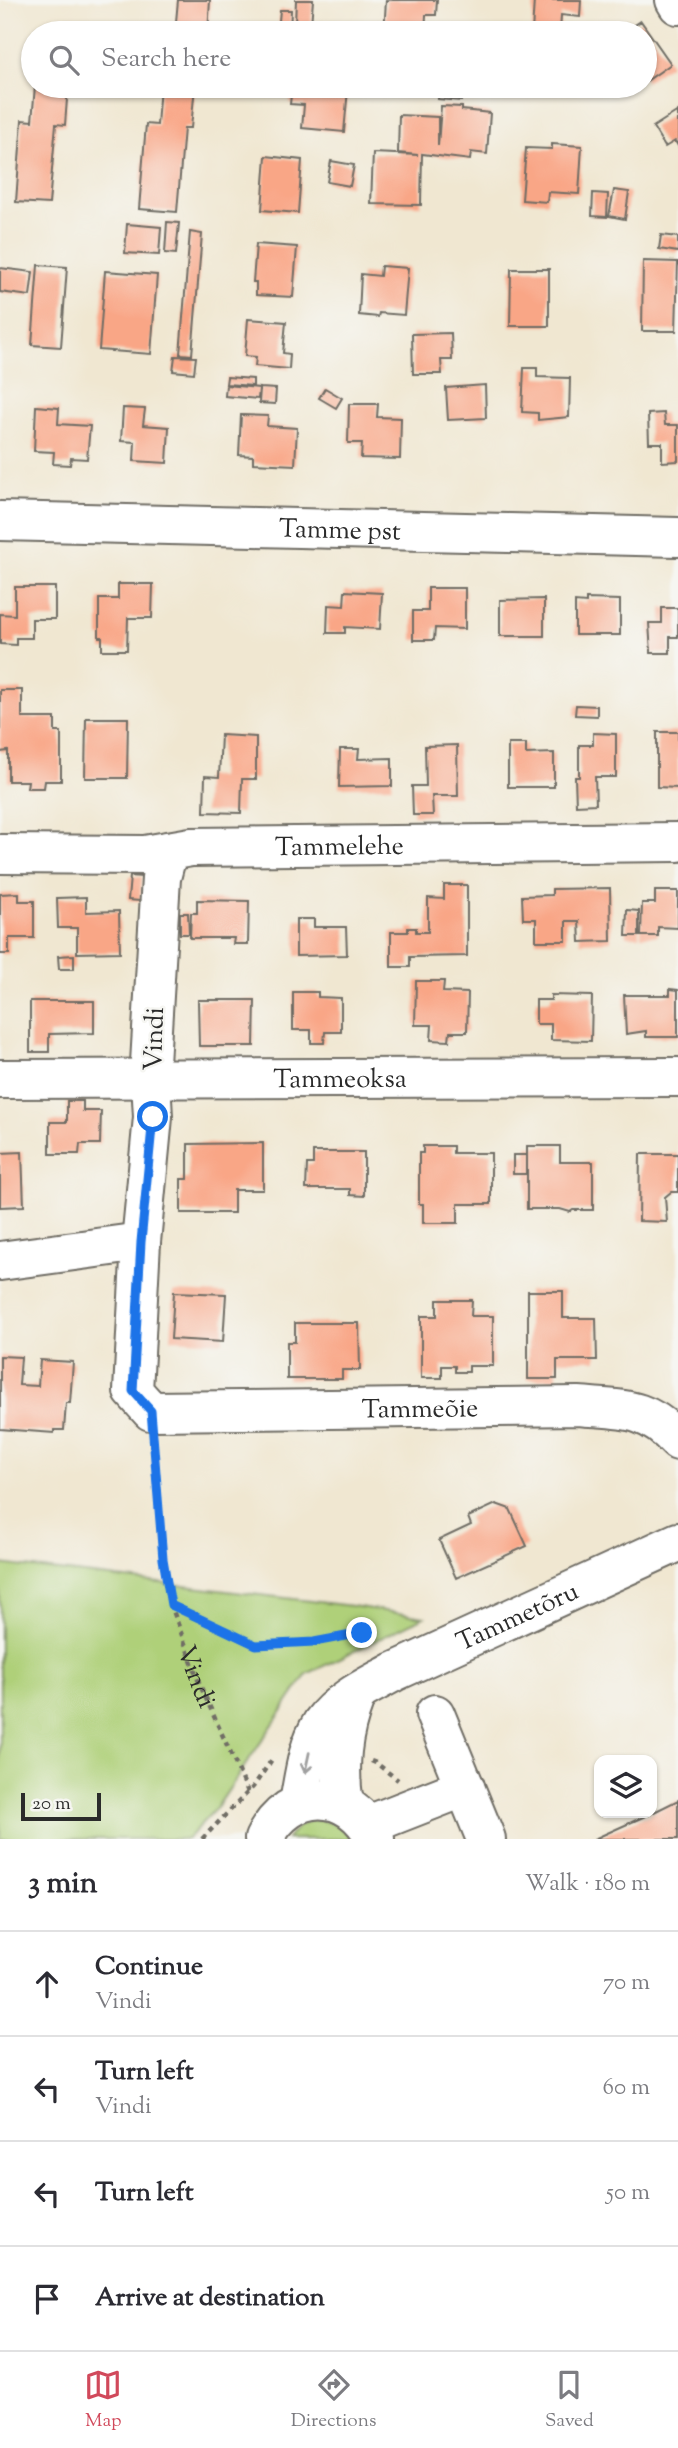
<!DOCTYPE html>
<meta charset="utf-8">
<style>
:root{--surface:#fff;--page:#f2f2f3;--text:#2b2b33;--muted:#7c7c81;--line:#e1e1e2;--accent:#d1495b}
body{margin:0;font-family:"Sorts Mill Goudy",serif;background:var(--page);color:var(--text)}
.controls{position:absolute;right:21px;bottom:21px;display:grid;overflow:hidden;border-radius:14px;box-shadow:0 2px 5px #0004}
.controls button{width:63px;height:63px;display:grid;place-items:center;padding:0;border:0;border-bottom:2px solid var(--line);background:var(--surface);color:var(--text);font:35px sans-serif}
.scale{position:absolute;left:21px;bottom:18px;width:80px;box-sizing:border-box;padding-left:7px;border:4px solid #2b2b2b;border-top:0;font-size:19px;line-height:24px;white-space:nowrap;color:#2b2b2b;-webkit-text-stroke:5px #f6f6f2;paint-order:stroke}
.stop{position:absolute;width:21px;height:21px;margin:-16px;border:5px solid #1a73e8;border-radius:50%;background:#fff}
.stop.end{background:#1a73e8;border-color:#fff;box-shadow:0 2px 7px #0008}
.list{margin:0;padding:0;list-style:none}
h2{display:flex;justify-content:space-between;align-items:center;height:91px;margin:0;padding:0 28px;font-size:30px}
h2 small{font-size:23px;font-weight:400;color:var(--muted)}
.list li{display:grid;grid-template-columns:46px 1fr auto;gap:21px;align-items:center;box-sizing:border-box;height:105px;padding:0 28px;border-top:2px solid var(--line)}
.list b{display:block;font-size:26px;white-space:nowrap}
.list p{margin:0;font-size:23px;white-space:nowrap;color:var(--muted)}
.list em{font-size:23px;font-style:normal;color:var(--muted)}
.icon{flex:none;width:38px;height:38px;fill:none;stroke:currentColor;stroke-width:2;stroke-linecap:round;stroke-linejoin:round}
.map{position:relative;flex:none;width:678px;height:1839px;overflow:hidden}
.search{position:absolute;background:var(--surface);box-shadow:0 2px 5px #0004;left:21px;right:21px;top:21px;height:77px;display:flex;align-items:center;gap:18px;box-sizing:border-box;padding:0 24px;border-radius:38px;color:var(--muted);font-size:26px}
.sheet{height:511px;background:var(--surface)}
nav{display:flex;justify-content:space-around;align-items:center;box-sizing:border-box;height:98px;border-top:2px solid var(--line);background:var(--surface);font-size:19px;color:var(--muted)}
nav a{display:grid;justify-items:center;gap:4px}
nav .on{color:var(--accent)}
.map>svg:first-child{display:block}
</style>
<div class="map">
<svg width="678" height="1839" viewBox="0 0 678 1839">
<rect width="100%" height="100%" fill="#f6f6f2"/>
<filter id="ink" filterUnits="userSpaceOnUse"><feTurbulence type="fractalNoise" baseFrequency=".0143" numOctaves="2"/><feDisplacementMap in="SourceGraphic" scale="14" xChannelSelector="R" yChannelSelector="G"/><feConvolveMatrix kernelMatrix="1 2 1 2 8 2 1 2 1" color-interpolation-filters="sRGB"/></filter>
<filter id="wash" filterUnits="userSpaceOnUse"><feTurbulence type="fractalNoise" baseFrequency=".00686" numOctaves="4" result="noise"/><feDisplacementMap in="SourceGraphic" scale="28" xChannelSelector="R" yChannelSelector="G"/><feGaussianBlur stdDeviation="1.57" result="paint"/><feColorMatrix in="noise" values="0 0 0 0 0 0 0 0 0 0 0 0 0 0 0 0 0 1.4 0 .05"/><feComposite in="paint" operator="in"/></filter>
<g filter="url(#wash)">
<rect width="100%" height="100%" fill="#f0e7d1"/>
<path fill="#afd079" stroke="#6d7e52" stroke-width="2" d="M0,1564L352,1606L424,1617L307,1674L217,1807L187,1839H0Z
M314,1820C330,1820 342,1825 351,1839H287C294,1828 302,1823 314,1820Z"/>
<g id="blocks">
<path fill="#f9a686" d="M178,0H210L208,33H175Z
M296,0H313L311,25L295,24Z
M386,0H437L436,15H426L425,33H384Z
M534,0H581L580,17L561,15L560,33L532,32Z
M280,10H291L290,33L278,32Z
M641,21L671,64L645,82V33H623Z
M35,86H68L65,125L56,124L49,204L16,202L22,120L32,121Z
M160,86H195L191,128H184L177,212L139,209L146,124L157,125Z
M292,86L348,89L344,132L302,128L304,105L290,104Z
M439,86H462L461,101L438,99Z
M441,106L462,107V110L490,113L487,154L471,152L470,160L422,154L421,205L371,204L373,153L418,155L398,153L399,115L438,117V146Z
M678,111V146L675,141L665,147L653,127Z
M552,144L582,146L579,194L548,192L547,202L522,200L526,148L552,149Z
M266,156L302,160L298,213L262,210Z
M331,161L354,165L350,186L327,182Z
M614,190L629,192L625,219L609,216Z
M593,193L608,194L607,217L592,216Z
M167,222L179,223L176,254L165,253Z
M127,224L161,227L159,255L125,253Z
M190,232L202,234L192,355L180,354Z
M661,235L678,237V252L659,249Z
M256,244L297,247L293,297L256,295V282H253Z
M643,261L678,262L676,331H642Z
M38,265L67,267L61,347L32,345Z
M381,266L408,268L404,315L379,313L378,317L359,315L361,274L380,276Z
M0,268L33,272L30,296L0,292Z
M511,269H549V326H510Z
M105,271L157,275L151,354L99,350Z
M248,319L286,322L283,353L290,354L289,369L255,366L256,357L245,356Z
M451,333L452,360H441L442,374H413L412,334Z
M175,356L196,357L194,373L173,371Z
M524,368H537V377L570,378L569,417L538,420V413L522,412Z
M227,377L253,379V386L226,384Z
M226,385L259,388L258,399L225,396Z
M485,385L486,418L448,420L446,388Z
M260,388L276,389L275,404L259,403Z
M325,388L342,398L336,408L319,398Z
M349,404H378L377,417L401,418L400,459L361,458L362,443H348Z
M36,406L59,408L58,424L90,426L87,459L71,458L70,465L53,464L54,452L34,451Z
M123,408L145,409L143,425L169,427L167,463L134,461L135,442L121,441Z
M664,413L665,425H678V461L662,462V443H649L648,414Z
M241,415L268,416L267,426L297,428L295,465L253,463V456L239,455Z
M118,584H153L152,618H128L127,650H102V637H99V599H118Z
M15,587H55V619H32V638H16V645L0,644V614L15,615Z
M428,588H465V629L435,628L434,640H413V611H428Z
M345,591L382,593L380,629L345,627V633H327L328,605L344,606Z
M544,599V636H500V600Z
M586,599L620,600V635H575V602L586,603Z
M662,608H678V637H670V653H651L649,623H662Z
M0,690H22V718H55V732H61V781H45L44,788H27L28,781H8V751L0,752Z
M576,705L597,706V716L575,715Z
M86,718H128L127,778H85Z
M657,732H678V788L657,787Z
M593,733L616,734V777H595L596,804L576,805L575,777H579V745H593Z
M221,735L256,737V779H242L241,813L204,812L205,776L219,777Z
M508,744H526V754L554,753V787H508Z
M457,745L458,796H432L433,815H413L412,786H426L425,746Z
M340,749H359L358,759L392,758V786L339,787Z
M130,876L142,877L140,901L128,900Z
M444,885H467V956L410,957V967H391V932H408V928H416V932H428V898L444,899Z
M610,888L611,941L580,942L579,921H566V941H536V919H523L522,896L552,895V889Z
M655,891H678V928L658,927V936H641L642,903H655Z
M19,893V901H34V938H9V954H0V894Z
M86,897V912L119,911L120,952L77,953V928H58L57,898Z
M197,900L249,901L248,944H233L234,938H190L191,913H197Z
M627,910L639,911V936H626Z
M180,913H188L189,934H180Z
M296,919H314V927H346L347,955L296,956Z
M74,955V969H59L58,956Z
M416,981H444L443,992L468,993L467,1032H450L449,1041L431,1040L432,1025H415Z
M670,989L678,990V1037H646V1031L626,1034L624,995H670Z
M293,992H318V997L341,998V1032H325L324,1043H311V1030H293Z
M551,995L592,996L591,1041L551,1040V1024H536V1000H551Z
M198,1000H255L254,1046H199Z
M30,1001H94V1033L49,1034V1052H30Z
M67,1101H83V1111H101L100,1144H80L79,1154H50V1122H67Z
M263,1143V1190H234V1213H181V1179H188V1144Z
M423,1146H453V1153H491V1204H458V1223H423V1204H419V1153H423Z
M527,1146H560V1162H593V1210H573L570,1212L560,1209H527Z
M22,1152L24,1206L0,1207V1153Z
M313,1152H364V1196L350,1195V1189H306L307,1164H313Z
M640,1154H678V1192H671L665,1197L667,1222L639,1221Z
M513,1155H526V1174H513Z
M528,1291H563V1318H596L597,1360H557V1379H528Z
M174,1292L226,1294L223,1342L171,1339Z
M437,1300H472L471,1316H493V1366H469V1372H455V1366H442V1378H421V1316H437Z
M295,1323H359L360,1370H342V1379H287V1342H295Z
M0,1356L21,1357L19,1385L38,1386L40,1360L73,1362L70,1403H66L64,1430H54V1433L0,1429Z
M496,1504L510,1509L527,1546L456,1578L439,1540L471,1525L468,1517Z
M678,1800V1839H594L652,1813Z"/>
</g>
</g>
<g filter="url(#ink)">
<use href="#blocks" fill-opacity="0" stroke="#706d65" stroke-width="2"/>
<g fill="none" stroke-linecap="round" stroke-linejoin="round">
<g stroke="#706d65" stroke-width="42">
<g id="minor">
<path d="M675,0L678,5"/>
<path id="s2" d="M0,521L678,537"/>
<path id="s3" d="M168,851L161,878L150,1063L153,1117L141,1242L133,1391L151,1411L578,1406C623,1410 646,1406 678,1441"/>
<path id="s4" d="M0,854L145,855L191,847L678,842"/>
<path id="s5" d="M0,1079L678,1077"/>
<path d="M0,1261L141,1242"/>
<path d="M435,1714L486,1839"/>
<path id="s6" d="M299,1803C304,1777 307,1746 322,1723C339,1699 369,1686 394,1672L678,1542"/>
<path d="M344,1805C338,1766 341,1735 355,1698"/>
<path d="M368,1825L465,1787"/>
<path d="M264,1839C289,1787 350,1786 375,1839"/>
</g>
</g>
<g stroke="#706d65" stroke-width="4.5" stroke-dasharray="5 5" stroke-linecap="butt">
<path id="s1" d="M154,1444L163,1559L171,1605L200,1685L248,1792"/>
<path d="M171,1605L256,1645L314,1642L362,1633"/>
<path d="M371,1761L376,1763L398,1780"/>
<path d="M202,1839L253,1787L273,1758"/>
</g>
<use href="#minor" stroke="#fff" stroke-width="38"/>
</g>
<defs><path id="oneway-shaft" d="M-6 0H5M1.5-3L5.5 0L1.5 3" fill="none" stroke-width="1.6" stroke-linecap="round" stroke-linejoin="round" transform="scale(1.75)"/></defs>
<use stroke="#a0a0a0" href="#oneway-shaft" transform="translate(307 1763) rotate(102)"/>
</g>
<g fill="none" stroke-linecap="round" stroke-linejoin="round" filter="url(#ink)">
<path stroke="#1a73e8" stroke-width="9" d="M153,1117L141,1242L133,1391L151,1411L163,1559L171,1605L256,1645L314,1642L362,1633"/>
</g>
<g text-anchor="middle" stroke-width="5" stroke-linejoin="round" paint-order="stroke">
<g font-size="26" fill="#2b2b2b" stroke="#f6f6f2">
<text dy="9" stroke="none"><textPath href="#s2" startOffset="340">Tamme pst</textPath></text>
<text dy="9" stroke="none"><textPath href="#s4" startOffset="340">Tammelehe</textPath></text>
<text transform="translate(153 1039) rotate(-88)" y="9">Vindi</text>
<text dy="9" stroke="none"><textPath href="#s5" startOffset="340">Tammeoksa</textPath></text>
<text dy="9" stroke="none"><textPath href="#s3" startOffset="838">Tammeõie</textPath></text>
<text dy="9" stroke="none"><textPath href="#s6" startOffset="308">Tammetõru</textPath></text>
<text dy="9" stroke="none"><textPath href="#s1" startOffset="238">Vindi</textPath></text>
</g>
</g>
</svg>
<div class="controls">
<button><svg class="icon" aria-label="layers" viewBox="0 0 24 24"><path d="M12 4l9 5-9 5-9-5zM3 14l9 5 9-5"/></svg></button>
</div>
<div class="scale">20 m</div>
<div class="stop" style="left:153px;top:1117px"></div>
<div class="stop end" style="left:362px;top:1633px"></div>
<div class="search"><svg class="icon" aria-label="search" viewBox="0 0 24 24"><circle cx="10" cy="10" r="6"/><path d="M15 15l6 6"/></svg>Search here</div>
</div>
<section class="sheet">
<h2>3 min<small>Walk · 180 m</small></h2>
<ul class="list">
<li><svg class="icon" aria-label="ahead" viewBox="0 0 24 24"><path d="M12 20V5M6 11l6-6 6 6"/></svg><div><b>Continue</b><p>Vindi</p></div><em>70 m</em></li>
<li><svg class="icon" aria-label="left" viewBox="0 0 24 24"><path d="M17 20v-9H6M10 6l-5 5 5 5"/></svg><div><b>Turn left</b><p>Vindi</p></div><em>60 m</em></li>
<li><svg class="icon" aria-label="left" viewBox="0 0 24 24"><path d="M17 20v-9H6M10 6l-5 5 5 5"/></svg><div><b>Turn left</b></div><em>50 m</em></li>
<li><svg class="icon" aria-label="arrive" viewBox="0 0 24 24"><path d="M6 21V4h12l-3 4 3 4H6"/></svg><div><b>Arrive at destination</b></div></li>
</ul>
</section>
<nav>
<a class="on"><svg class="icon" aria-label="map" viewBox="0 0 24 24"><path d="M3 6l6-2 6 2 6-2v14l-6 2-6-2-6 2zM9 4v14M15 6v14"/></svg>Map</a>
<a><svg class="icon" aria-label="directions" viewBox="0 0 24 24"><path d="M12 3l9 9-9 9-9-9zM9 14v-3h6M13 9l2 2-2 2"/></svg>Directions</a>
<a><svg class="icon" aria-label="saved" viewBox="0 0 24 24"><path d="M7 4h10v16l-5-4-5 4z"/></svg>Saved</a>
</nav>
